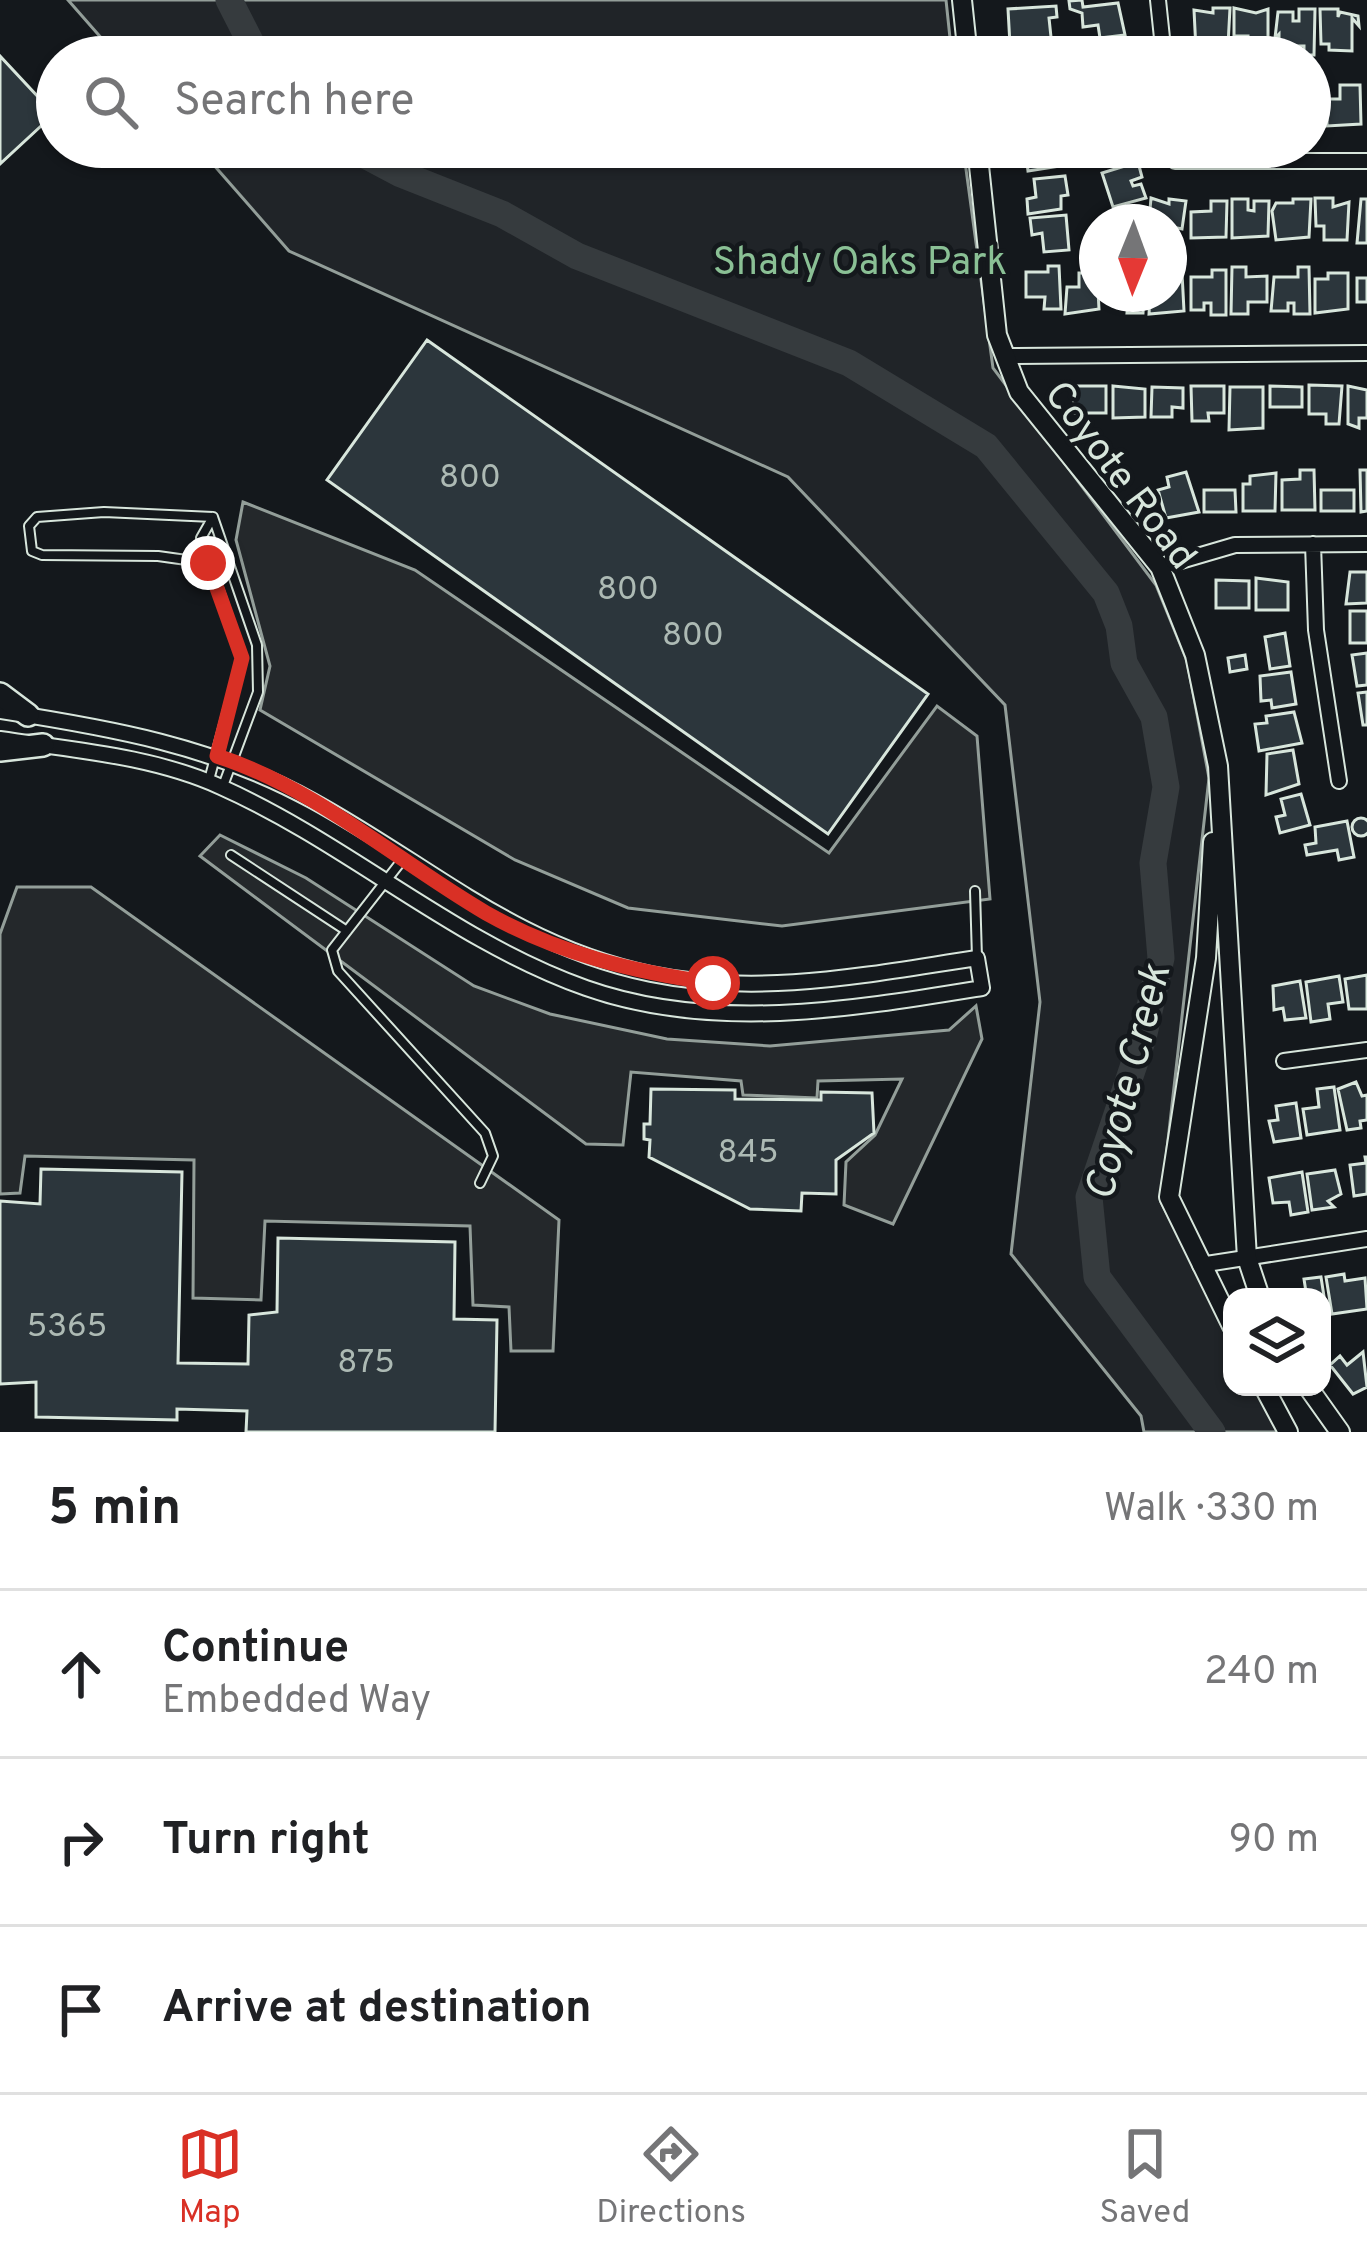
<!DOCTYPE html>
<meta charset="utf-8">
<style>
:root{--surface:#fff;--page:#f6f6f6;--text:#202124;--muted:#757577;--line:#e0e0e0;--accent:#d93025}
body{margin:0;font-family:Overpass,sans-serif;background:var(--page);color:var(--text)}
.controls{position:absolute;right:36px;bottom:36px;display:grid;overflow:hidden;border-radius:24px;box-shadow:0 3px 9px #0004}
.controls button{width:108px;height:108px;display:grid;place-items:center;padding:0;border:0;border-bottom:3px solid var(--line);background:var(--surface);color:var(--text);font:60px sans-serif}
.compass{position:absolute;left:1079px;top:204px;width:108px;height:108px;border-radius:50%;background:var(--surface);box-shadow:0 3px 9px #0004;rotate:181deg}
.stop{position:absolute;width:36px;height:36px;margin:-27px;border:9px solid #d93025;border-radius:50%;background:#fff}
.stop.end{background:#d93025;border-color:#fff;box-shadow:0 3px 12px #0008}
.list{margin:0;padding:0;list-style:none}
h2{display:flex;justify-content:space-between;align-items:center;height:156px;margin:0;padding:0 48px;font-size:51px}
h2 small{font-size:39px;font-weight:400;color:var(--muted)}
.list li{display:grid;grid-template-columns:78px 1fr auto;gap:36px;align-items:center;box-sizing:border-box;height:168px;padding:0 48px;border-top:3px solid var(--line)}
.list b{display:block;font-size:45px;white-space:nowrap}
.list p{margin:0;font-size:39px;white-space:nowrap;color:var(--muted)}
.list em{font-size:39px;font-style:normal;color:var(--muted)}
.icon{flex:none;width:66px;height:66px;fill:none;stroke:currentColor;stroke-width:2;stroke-linecap:round;stroke-linejoin:round}
.map{position:relative;flex:none;width:1367px;height:1432px;overflow:hidden}
.search{position:absolute;background:var(--surface);box-shadow:0 3px 9px #0004;left:36px;right:36px;top:36px;height:132px;display:flex;align-items:center;gap:30px;box-sizing:border-box;padding:0 42px;border-radius:66px;color:var(--muted);font-size:45px}
.sheet{height:660px;background:var(--surface)}
nav{display:flex;justify-content:space-around;align-items:center;box-sizing:border-box;height:168px;border-top:3px solid var(--line);background:var(--surface);font-size:33px;color:var(--muted)}
nav a{display:grid;justify-items:center;gap:6px}
nav .on{color:var(--accent)}
.map>svg:first-child{display:block}
</style>
<div class="map">
<svg width="1367" height="1432" viewBox="0 0 1367 1432">
<rect width="100%" height="100%" fill="#14181c"/>
<path fill="#202428" stroke="#939e99" stroke-width="3" d="M68,0H946L952,57H118Z
M198,147H963L993,368L1156,585L1187,661L1209,778L1161,1202L1232,1340V1387H1256L1280,1432H1144L1141,1416L1011,1254L1040,1002L1005,705L788,477L289,251Z"/>
<path fill="#24282b" stroke="#939e99" stroke-width="3" d="M243,502L415,570L829,853L937,706L977,736L990,899L782,926L628,908L515,860L260,710L270,666L236,540Z
M220,835L306,878L474,986L550,1014L667,1039L770,1046L949,1030L976,1006L982,1039L893,1224L844,1205L846,1162L875,1135L902,1079L818,1081L817,1098L743,1095L741,1081L631,1072L623,1145L586,1144L200,856Z
M17,887H91L559,1220L553,1351H511L509,1307L473,1305L470,1226L265,1221L261,1300L193,1298L194,1160L25,1156L20,1193L0,1194V934Z"/>
<g fill="none" stroke-linecap="round" stroke-linejoin="round">
<path stroke="#363b3e" stroke-width="27" d="M229,0L258,57
M350,147L401,174L502,214L577,256L849,363L986,446L1106,593L1119,626L1124,663L1154,717L1166,787L1153,863L1161,958L1143,1038L1089,1197L1097,1277L1212,1432"/>
</g>
<path fill="#2c363c" stroke="#d8e6dc" stroke-width="3" d="M1082,0L1083,7L1118,3L1125,35L1100,38L1098,25L1083,27L1082,13L1070,9L1069,1Z
M1056,6L1057,17L1049,18L1051,37L1010,45L1008,9Z
M1213,8H1230L1228,45L1196,50L1194,10L1213,13Z
M1234,8L1256,13L1268,9V50H1248V36H1234Z
M1299,9H1315L1314,55H1304V46H1279V34L1275,38L1278,12H1293V21H1299Z
M1320,9H1338V17L1340,12L1358,16L1359,26L1352,18V51L1329,50V44H1321Z
M1127,40L1129,56L1082,57L1081,46Z
M1049,47L1053,57H1011V50Z
M0,56L54,114L0,164Z
M1340,85H1360L1361,124L1327,126V99H1340Z
M1310,89L1320,90L1321,125H1310Z
M1022,147H1058L1060,166L1028,171L1026,155H1034L1033,149Z
M1094,147H1131L1132,156L1095,160Z
M1138,162L1142,177L1131,181L1133,186L1141,184L1146,198L1113,207L1102,173Z
M1065,176L1068,195L1061,196V209L1028,214L1027,199L1036,197L1034,179Z
M1151,198L1169,204V199L1186,201L1182,229L1149,222Z
M1315,198H1333V207L1349,202L1347,240H1324V226H1316Z
M1232,199H1248V210L1254,211V201H1269L1268,236L1232,238Z
M1293,199H1311L1309,237L1276,240L1272,211L1276,203H1293Z
M1361,199H1367V243H1357Z
M1211,201H1227L1226,237L1191,238V212L1211,211Z
M1066,215L1069,250L1044,252L1042,233L1032,235L1030,218Z
M1048,266H1059L1061,309H1044L1045,297H1026V272H1048Z
M1232,267H1246V277L1267,276V302H1248V314H1231Z
M1298,267H1309L1310,314H1294V303H1288V311H1271L1274,277H1298Z
M1212,270H1226V315H1211V303H1204V310H1191V277H1212Z
M1079,273H1097L1099,309L1065,314L1067,287H1079Z
M1169,273H1182L1184,311L1149,314L1150,294H1169Z
M1328,273H1348V309L1315,313V279H1328Z
M1357,278H1367V302H1357Z
M1108,294H1144L1143,313H1127L1128,302H1108Z
M427,340L928,694L828,834L327,480Z
M1309,385L1342,386L1339,424H1326V414H1309Z
M1074,386H1106V413H1074Z
M1113,386L1145,389V417L1113,418Z
M1191,386H1224V413H1208L1209,421H1192Z
M1270,386L1302,387V407H1270Z
M1348,386L1367,390V418H1359V428L1348,424Z
M1152,387L1183,388V408L1172,407V417H1151Z
M1230,387H1263V428L1229,430Z
M1300,470H1314L1315,510H1282V480L1300,479Z
M1360,470H1367V511L1361,512Z
M1186,472L1199,512L1166,518L1158,490L1169,487L1167,477Z
M1276,473L1275,511H1243V484H1250V476Z
M1204,490H1235L1236,512H1204Z
M1321,490H1354V511H1321Z
M1350,572H1367V603L1346,604Z
M1256,578L1288,582V610H1256Z
M1216,580L1249,581V608H1216Z
M1350,611H1367V643H1350Z
M1285,633L1290,666L1270,669L1265,637Z
M1367,653V685L1357,686L1352,655Z
M1245,655L1247,669L1230,672L1228,658Z
M1291,672L1296,704L1272,708L1271,700L1261,701L1260,676Z
M1367,692V725H1363L1358,693Z
M1294,712L1302,743L1259,751L1255,724L1267,723L1266,716Z
M1293,750L1299,784L1266,795L1267,754Z
M1301,794L1310,825L1280,833L1276,817L1285,815L1281,799Z
M1352 827a9 9 0 1 1 18 0a9 9 0 1 1-18 0Z
M1347,821L1354,857L1339,860L1337,850L1307,855L1305,845L1316,843L1315,827Z
M1367,975V1009H1349L1345,979Z
M1339,976L1343,1002L1328,1004L1330,1019L1311,1022L1306,982Z
M1300,981L1306,1018L1285,1020L1283,1008L1274,1010L1273,986Z
M1356,1082L1362,1096L1367,1095V1120L1360,1121L1361,1128L1347,1130L1338,1089Z
M1334,1087L1340,1130L1307,1135L1303,1109L1319,1107L1317,1089Z
M651,1089L735,1090V1099L821,1100V1092L872,1093L874,1133L836,1160V1194L802,1193L801,1211L750,1209L649,1157L650,1140L644,1139V1124H650Z
M1296,1103L1301,1138L1274,1142L1269,1121L1278,1120L1276,1106Z
M1365,1157H1367V1194L1354,1196L1350,1165L1366,1163Z
M41,1169L182,1172L178,1363L248,1364L249,1315L277,1312L278,1238L455,1242L454,1319L497,1320L495,1432H246L247,1411L177,1409V1420L36,1417V1382L0,1384V1201L40,1204Z
M1335,1170L1341,1194L1328,1201L1334,1207L1312,1210L1307,1174Z
M1302,1172L1308,1212L1291,1215L1289,1202L1273,1203L1269,1178Z
M1344,1274L1345,1281L1365,1278L1367,1309L1332,1314L1326,1277Z
M1321,1277L1327,1316L1322,1317V1297L1289,1296L1306,1292L1304,1279Z
M1363,1352L1367,1387L1353,1394L1330,1365L1340,1356L1347,1365Z"/>
<g fill="none" stroke-linecap="round" stroke-linejoin="round">
<g stroke="#d8e6dc" stroke-width="12">
<path id="service" d="M213,517L257,645L258,692L223,786
M208,563L158,556L42,555L32,551L29,526L37,517L104,512L213,517
M209,780L242,658L201,538L213,517
M231,855L347,931
M403,859L332,950L338,971L485,1133L493,1156L480,1183
M975,891L977,958"/>
</g>
<g stroke="#d8e6dc" stroke-width="18">
<path id="minor" d="M1158,0L1164,57
M1174,147L1175,161H1367
M1004,356L1367,353
M1313,544L1316,630L1339,781
M1160,567L1235,545L1367,544
M0,711C110,728 214,746 313,801C430,865 515,946 651,974C761,997 869,974 977,958L982,988C853,1009 713,1033 586,988C453,941 349,844 221,787C153,756 73,750 0,739
M1284,1061L1367,1050
M1200,1265L1367,1239"/>
</g>
<g stroke="#d8e6dc" stroke-width="22">
<path id="tertiary" d="M962,0L968,57
M977,147L997,335L1019,392L1160,567L1195,655L1218,766L1247,1258L1260,1297
M1213,842L1206,958L1169,1197L1232,1326
M1264,1387L1288,1432
M1308,1387L1340,1432"/>
</g>
<g stroke="#d8e6dc" stroke-width="26">
<path id="secondary" d="M0,694L28,715
M0,750L43,745"/>
</g>
<use href="#service" stroke="#14181c" stroke-width="8"/>
<use href="#minor" stroke="#14181c" stroke-width="14"/>
<use href="#tertiary" stroke="#14181c" stroke-width="18"/>
<use href="#secondary" stroke="#14181c" stroke-width="21"/>
</g>
<g fill="none" stroke-linecap="round" stroke-linejoin="round">
<path stroke="#d93025" stroke-width="15" d="M208,563L242,658L217,756C316,788 397,861 486,913C557,953 633,972 713,983"/>
</g>
<g text-anchor="middle" stroke-width="9" stroke-linejoin="round" paint-order="stroke">
<g font-size="33" fill="#adbab4">
<text x="470" y="487">800</text>
<text x="628" y="599">800</text>
<text x="693" y="645">800</text>
<text x="748" y="1162">845</text>
<text x="67" y="1336">5365</text>
<text x="366" y="1372">875</text>
</g>
<g font-size="39" fill="#8ac095" stroke="#14181c">
<text x="860" y="274">Shady Oaks Park</text>
</g>
<g font-size="39" fill="#d8e6dc" stroke="#14181c">
<text transform="translate(1122 474) rotate(53)" y="14">Coyote Road</text>
</g>
<g font-size="42" font-style="italic" fill="#d8e6dc" stroke="#14181c">
<text transform="translate(1126 1082) rotate(-76)" y="15">Coyote Creek</text>
</g>
</g>
</svg>
<div class="controls">
<button><svg class="icon" aria-label="layers" viewBox="0 0 24 24"><path d="M12 4l9 5-9 5-9-5zM3 14l9 5 9-5"/></svg></button>
</div>
<svg class="compass" viewBox="-18 -18 36 36"><path d="M0-13l5 13h-10z" fill="#e53935"/><path d="M0 13l5-13h-10z" fill="#757577"/></svg>
<div class="stop" style="left:713px;top:983px"></div>
<div class="stop end" style="left:208px;top:563px"></div>
<div class="search"><svg class="icon" aria-label="search" viewBox="0 0 24 24"><circle cx="10" cy="10" r="6"/><path d="M15 15l6 6"/></svg>Search here</div>
</div>
<section class="sheet">
<h2>5 min<small>Walk · 330 m</small></h2>
<ul class="list">
<li><svg class="icon" aria-label="ahead" viewBox="0 0 24 24"><path d="M12 20V5M6 11l6-6 6 6"/></svg><div><b>Continue</b><p>Embedded Way</p></div><em>240 m</em></li>
<li><svg class="icon" aria-label="right" viewBox="0 0 24 24"><path d="M7 20v-9h11M14 6l5 5-5 5"/></svg><div><b>Turn right</b></div><em>90 m</em></li>
<li><svg class="icon" aria-label="arrive" viewBox="0 0 24 24"><path d="M6 21V4h12l-3 4 3 4H6"/></svg><div><b>Arrive at destination</b></div></li>
</ul>
</section>
<nav>
<a class="on"><svg class="icon" aria-label="map" viewBox="0 0 24 24"><path d="M3 6l6-2 6 2 6-2v14l-6 2-6-2-6 2zM9 4v14M15 6v14"/></svg>Map</a>
<a><svg class="icon" aria-label="directions" viewBox="0 0 24 24"><path d="M12 3l9 9-9 9-9-9zM9 14v-3h6M13 9l2 2-2 2"/></svg>Directions</a>
<a><svg class="icon" aria-label="saved" viewBox="0 0 24 24"><path d="M7 4h10v16l-5-4-5 4z"/></svg>Saved</a>
</nav>
